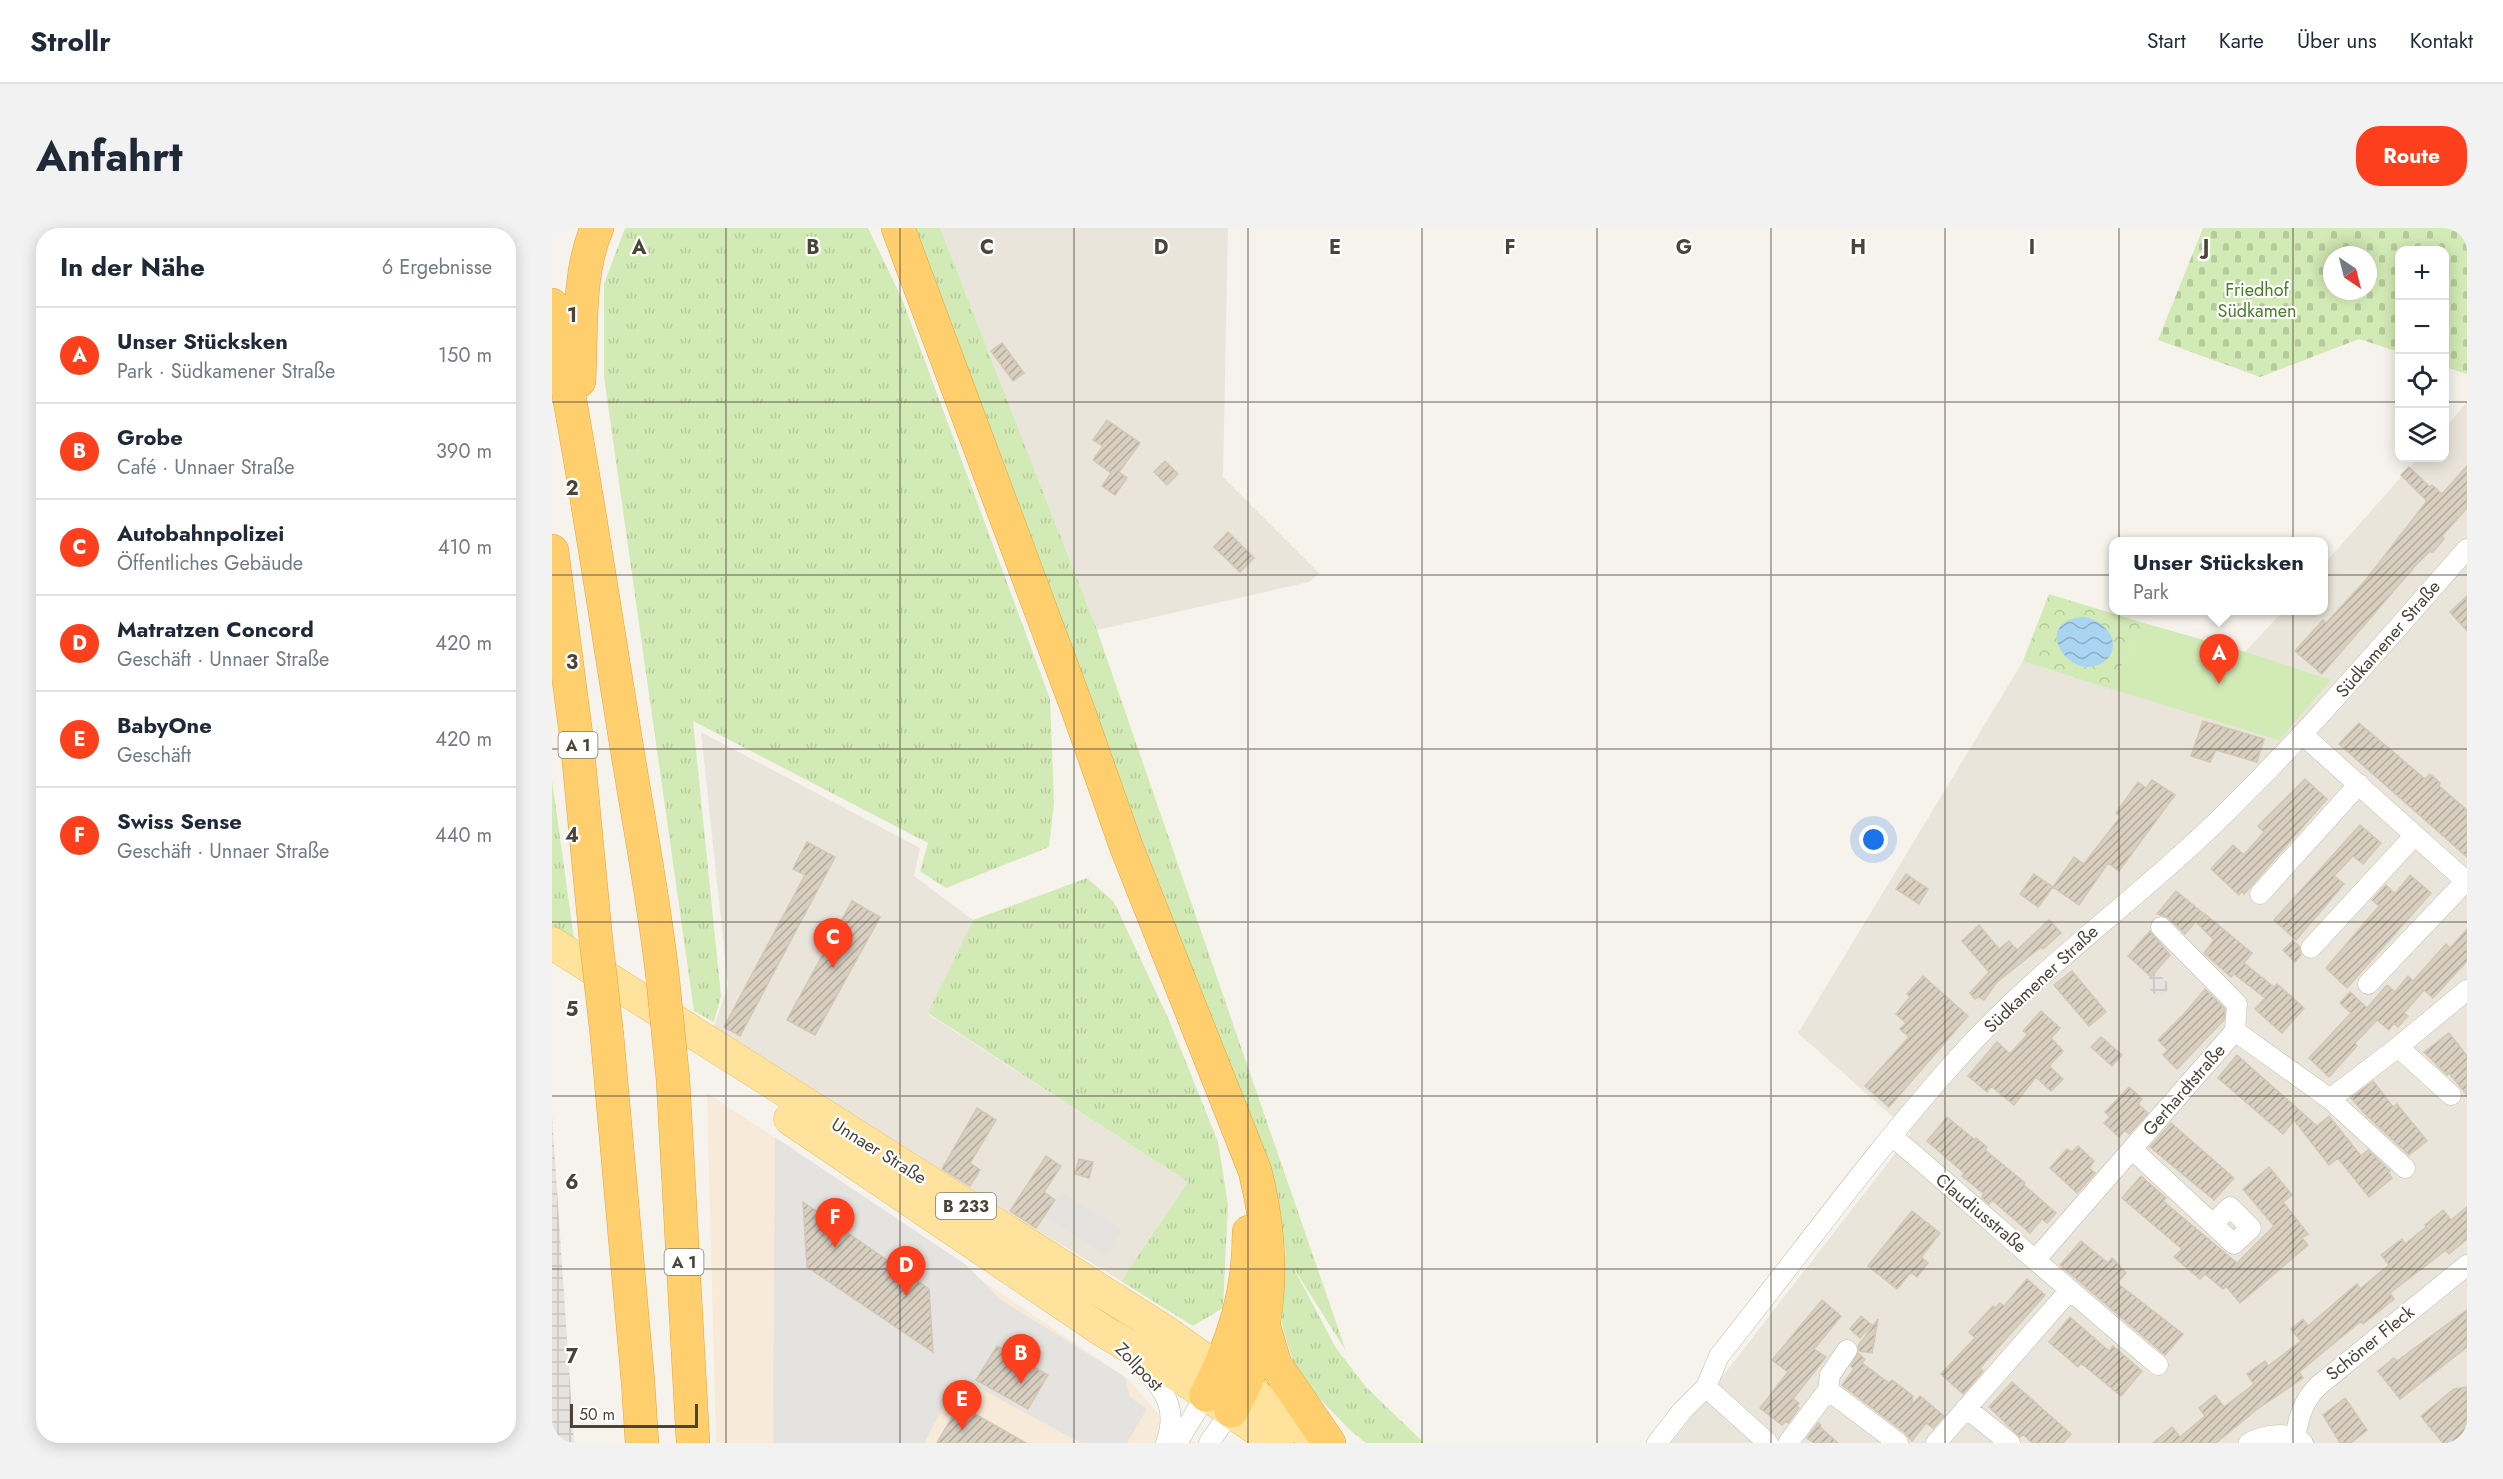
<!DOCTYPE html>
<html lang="de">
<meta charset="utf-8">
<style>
:root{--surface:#fff;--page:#f2f2f3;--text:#1f2937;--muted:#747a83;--line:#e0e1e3;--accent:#fc3f1d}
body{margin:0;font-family:Jost,sans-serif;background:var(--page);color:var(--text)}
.controls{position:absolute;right:18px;top:18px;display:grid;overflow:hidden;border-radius:12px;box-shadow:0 3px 15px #0003}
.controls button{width:54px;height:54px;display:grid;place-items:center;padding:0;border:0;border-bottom:2px solid var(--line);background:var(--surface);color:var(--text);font:30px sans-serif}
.compass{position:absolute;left:1771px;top:18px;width:54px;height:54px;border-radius:50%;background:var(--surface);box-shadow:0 3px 15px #0003;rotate:145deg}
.scale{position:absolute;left:18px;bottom:15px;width:128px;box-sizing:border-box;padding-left:6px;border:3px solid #4b4439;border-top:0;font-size:16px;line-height:21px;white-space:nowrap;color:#4b4439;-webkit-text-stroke:4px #fff;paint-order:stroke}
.you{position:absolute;left:1322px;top:612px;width:21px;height:21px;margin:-15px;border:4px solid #fff;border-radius:50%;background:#1a73e8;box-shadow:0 0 0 9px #1a73e833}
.badge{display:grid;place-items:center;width:39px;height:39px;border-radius:50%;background:var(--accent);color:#fff;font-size:20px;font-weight:700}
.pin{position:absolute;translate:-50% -50px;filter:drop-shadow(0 2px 3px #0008)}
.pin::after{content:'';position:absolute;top:32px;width:21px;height:18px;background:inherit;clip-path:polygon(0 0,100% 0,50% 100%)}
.popup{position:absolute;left:1557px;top:309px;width:219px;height:78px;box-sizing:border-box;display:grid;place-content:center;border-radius:12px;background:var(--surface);filter:drop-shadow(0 2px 4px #0005);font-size:20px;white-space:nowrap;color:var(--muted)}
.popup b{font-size:22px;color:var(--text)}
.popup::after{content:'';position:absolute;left:50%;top:100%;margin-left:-12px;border:12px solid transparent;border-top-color:var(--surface)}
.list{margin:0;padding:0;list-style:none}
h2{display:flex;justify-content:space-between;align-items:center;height:78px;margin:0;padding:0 24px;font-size:26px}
h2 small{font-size:20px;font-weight:400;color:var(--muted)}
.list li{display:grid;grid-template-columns:39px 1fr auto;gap:18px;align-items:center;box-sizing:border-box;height:96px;padding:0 24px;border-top:2px solid var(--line)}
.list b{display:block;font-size:22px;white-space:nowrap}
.list p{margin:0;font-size:20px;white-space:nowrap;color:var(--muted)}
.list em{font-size:20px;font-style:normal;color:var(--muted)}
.icon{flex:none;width:33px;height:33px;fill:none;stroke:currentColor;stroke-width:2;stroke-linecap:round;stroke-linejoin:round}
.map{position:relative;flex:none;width:1915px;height:1215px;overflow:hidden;border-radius:24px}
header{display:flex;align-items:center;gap:36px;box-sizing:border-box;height:84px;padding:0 30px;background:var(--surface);border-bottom:2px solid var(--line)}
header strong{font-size:28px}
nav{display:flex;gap:33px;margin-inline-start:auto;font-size:21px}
.intro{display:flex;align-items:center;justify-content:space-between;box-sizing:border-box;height:144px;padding:0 36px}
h1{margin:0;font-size:42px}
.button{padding:15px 27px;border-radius:24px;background:var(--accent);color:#fff;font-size:21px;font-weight:700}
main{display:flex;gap:36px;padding:0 36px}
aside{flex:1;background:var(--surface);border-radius:24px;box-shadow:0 3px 15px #0003}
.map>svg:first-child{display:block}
</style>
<header>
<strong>Strollr</strong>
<nav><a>Start</a><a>Karte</a><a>Über uns</a><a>Kontakt</a></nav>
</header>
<div class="intro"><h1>Anfahrt</h1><a class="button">Route</a></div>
<main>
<aside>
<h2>In der Nähe<small>6 Ergebnisse</small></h2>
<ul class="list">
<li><span class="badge">A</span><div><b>Unser Stücksken</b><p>Park · Südkamener Straße</p></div><em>150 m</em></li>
<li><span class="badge">B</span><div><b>Grobe</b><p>Café · Unnaer Straße</p></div><em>390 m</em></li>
<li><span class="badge">C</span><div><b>Autobahnpolizei</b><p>Öffentliches Gebäude</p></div><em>410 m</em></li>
<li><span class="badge">D</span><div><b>Matratzen Concord</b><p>Geschäft · Unnaer Straße</p></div><em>420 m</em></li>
<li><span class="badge">E</span><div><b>BabyOne</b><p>Geschäft</p></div><em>420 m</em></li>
<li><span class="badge">F</span><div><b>Swiss Sense</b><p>Geschäft · Unnaer Straße</p></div><em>440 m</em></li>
</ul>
</aside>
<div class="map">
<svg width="1915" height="1215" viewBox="0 0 1915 1215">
<defs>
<pattern id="industrial-grid" width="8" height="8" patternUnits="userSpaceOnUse" patternTransform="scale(1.5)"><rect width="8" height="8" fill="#e6e2dd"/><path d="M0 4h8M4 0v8" fill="none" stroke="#c7c3be"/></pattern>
<pattern id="grass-tufts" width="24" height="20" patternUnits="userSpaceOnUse" patternTransform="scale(1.5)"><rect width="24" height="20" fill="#d2eab5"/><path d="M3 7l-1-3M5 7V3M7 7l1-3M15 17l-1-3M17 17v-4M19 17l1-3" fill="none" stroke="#b6ca9c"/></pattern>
<pattern id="forest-crowns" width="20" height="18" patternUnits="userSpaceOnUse" patternTransform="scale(1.5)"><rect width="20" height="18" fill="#d2eab5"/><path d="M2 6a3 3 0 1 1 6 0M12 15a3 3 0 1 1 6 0" fill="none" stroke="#b6ca9c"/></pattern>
<pattern id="cemetery-stones" width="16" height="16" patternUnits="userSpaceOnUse" patternTransform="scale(1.5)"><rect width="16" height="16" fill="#d2eab5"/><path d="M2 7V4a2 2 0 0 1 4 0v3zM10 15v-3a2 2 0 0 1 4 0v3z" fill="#b6ca9c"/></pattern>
<pattern id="water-waves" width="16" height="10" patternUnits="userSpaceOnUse" patternTransform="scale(1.5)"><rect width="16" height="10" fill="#a9d4f2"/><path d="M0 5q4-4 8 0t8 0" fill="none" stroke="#8caec5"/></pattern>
<pattern id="building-hatch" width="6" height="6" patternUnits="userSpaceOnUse" patternTransform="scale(1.5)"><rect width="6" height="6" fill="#d8cfc1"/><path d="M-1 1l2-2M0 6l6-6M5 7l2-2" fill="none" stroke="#b1aa9e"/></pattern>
</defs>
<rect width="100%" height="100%" fill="#f6f3ec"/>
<path fill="#eae5da" d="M388,0H676L671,249L767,345L757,354L545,402Z
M1915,174V1215H1119L1359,905L1246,805L1471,433L1556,459L1595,396L1693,424L1731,383L1772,382V336L1866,230H1892L1893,200Z
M149,504L368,620L362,648L421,692L376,786L636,954L569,1053L160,804L176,758Z"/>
<path fill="#f7ead8" d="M155,865L413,1036L422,1047L576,1151L616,1197L643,1215H164Z"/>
<path fill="url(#industrial-grid)" d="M1604,743L1619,758L1607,770L1592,756Z
M0,887L22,1215H0Z"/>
<path fill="url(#grass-tufts)" d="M73,0H316L350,71L498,471L502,575L497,619L394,660L368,643L376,615L141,493L169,768L162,794L142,783L52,149V56Z
M355,0H388L545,402L794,1123L741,1039L784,1120L814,1159L872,1215H814L799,1203L764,1167L742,1136L731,1102L726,1053L734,1026L730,1003Z
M0,552L22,711L0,699Z
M535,650L562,674L617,792L666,914L676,977L671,1080L641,1098L569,1053L636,954L376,785L421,692Z"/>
<path fill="url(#forest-crowns)" d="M1497,366L1595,396L1556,460L1471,433Z"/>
<path fill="url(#cemetery-stones)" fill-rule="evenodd" d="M1651,0H1915V146L1893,139L1892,22H1848L1847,124L1807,111L1708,149L1606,112ZM1780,27H1816V63H1780Z"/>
<path fill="#d2eab5" d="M1595,396L1694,424L1779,452L1727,512L1556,460Z"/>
<path fill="#e5e3e0" d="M223,909L413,1036L449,1072L573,1149L578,1169L595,1181L575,1215H529L407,1149L372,1215H221Z
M510,964L570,1002L554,1027L494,989Z"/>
<path fill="url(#water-waves)" d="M1532,389C1551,393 1568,409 1558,428C1525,466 1472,393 1532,389Z"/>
<path fill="url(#building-hatch)" stroke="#d3c7b4" stroke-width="1.5" d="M450,115L472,145L461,153L439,123Z
M555,192L588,215L567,244L575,250L563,267L550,258L559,245L541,232L551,218L541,212Z
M613,233L626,246L615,257L602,244Z
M1915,238V280L1890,308L1892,311L1881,324H1877L1864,337L1770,446L1743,423L1771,392L1774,395L1813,353L1875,273L1849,247L1857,239L1878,259L1880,257L1890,266Z
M676,304L702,330L688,344L662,319Z
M1915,368V403L1898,384Z
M1651,493L1712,511L1705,534L1664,522L1658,534L1639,528Z
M1807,495L1873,551L1878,546L1888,555L1887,558L1915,582V629L1787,516Z
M1753,551L1775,571L1692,666L1690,663L1687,667L1659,641L1681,617L1692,627L1712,604L1706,598Z
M1600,552L1623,567L1567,643L1556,635L1527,677L1501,659L1522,629L1532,636L1569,588L1564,585L1586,554L1594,560Z
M1808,597L1829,615L1811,636L1801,628L1782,648L1792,656L1744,712L1722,692Z
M255,614L283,629L188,808L172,799L253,647L241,641Z
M1354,646L1376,661L1367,676L1344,661Z
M1482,646L1501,659L1486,679L1468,666Z
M1858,647L1879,665L1795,760L1774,740L1827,678L1820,672L1834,657L1843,666Z
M1624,663L1651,685L1633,706L1617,690L1605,686Z
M300,673L328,689L263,807L235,792Z
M1653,686L1700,725L1692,735L1722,759L1725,756L1752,780L1730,805L1703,781L1713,770L1682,746L1679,749L1652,725L1662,712L1645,695Z
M1497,692L1509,705L1491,721L1489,719L1445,754L1432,772L1427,769L1423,771L1418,765L1437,744L1410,713L1427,697L1447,721L1457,713L1465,722Z
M1915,701V733L1881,770L1872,762L1852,785L1856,788L1846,799L1842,795L1837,802L1825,792L1803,815L1805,818L1777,849L1757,830L1799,785L1788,775L1798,764L1815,780L1835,757L1843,764L1856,748L1861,753L1894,716L1898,720Z
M1598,703L1618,727L1599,749L1576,728Z
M1741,713L1747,718L1749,727L1743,734L1731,722Z
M1520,743L1554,784L1537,798L1502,757Z
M1371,748L1416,788L1337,879L1313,858L1357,809L1348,801L1354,795L1344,786L1358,769L1355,766Z
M1653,761L1673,781L1672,792L1625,841L1611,827L1616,822L1606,812L1633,785Z
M1489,783L1508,800L1499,810L1511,823L1497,838L1511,851L1499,863L1484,849L1462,877L1439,858L1435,864L1416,848L1445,814L1458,826L1476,806L1471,803Z
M1897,805L1915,828V867L1897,845L1895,847L1872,824Z
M1549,809L1570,827L1560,838L1539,819Z
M1685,827L1765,898L1777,888L1809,928L1816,922L1838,943L1836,944L1840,950L1817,969L1786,930L1777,937L1742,892L1731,906L1666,850Z
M1821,853L1841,879L1845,876L1875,913L1857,927L1813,886L1799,870Z
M1577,859L1590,871L1586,876L1596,885L1577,906L1573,902L1567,909L1552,895L1558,889L1553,884Z
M425,880L444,892L418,935L428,942L418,958L390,941Z
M1395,889L1423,912L1424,910L1435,919L1433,922L1473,955L1472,957L1504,985L1495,995L1490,991L1478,1005L1440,972L1437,976L1430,970L1432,963L1431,965L1410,948L1412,945L1375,913Z
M1619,895L1682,950L1662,972L1598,919Z
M1526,918L1542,933L1537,940L1543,945L1525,965L1498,940L1515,921L1520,924Z
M494,928L509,938L492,964L503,972L484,1000L458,983Z
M527,931L541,934L537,950L523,946Z
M1717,939L1740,967L1731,974L1756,1006L1750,1010L1756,1017L1688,1075L1674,1058L1671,1061L1653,1046L1648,1051L1622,1029L1630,1021L1570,970L1589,948L1614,970L1611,973L1685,1035L1722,998L1691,961Z
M251,974L377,1061L381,1124L255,1039Z
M1915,979V1011L1897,1026L1894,1022L1838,1065L1842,1071L1811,1096L1809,1093L1747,1144L1751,1150L1704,1182L1664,1215H1601L1620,1199L1628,1209L1653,1188L1647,1180L1663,1167L1672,1179L1702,1156L1695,1146L1713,1133L1716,1138L1749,1113L1739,1101L1751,1091L1756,1098L1805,1056L1808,1061L1837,1037L1829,1027L1850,1011L1853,1016L1874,999L1873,997L1891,982L1899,992Z
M1360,983L1388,1005L1369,1029L1376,1035L1365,1049L1359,1044L1345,1061L1316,1038Z
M1529,1013L1556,1035L1560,1030L1574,1045L1565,1055L1631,1106L1613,1127L1508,1037Z
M1475,1051L1493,1067L1428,1140L1431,1143L1411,1166L1389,1146L1423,1110L1417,1104L1441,1078L1443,1080L1448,1075L1452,1078Z
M1270,1072L1289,1088L1262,1121L1274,1129L1241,1171L1247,1175L1245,1178L1247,1180L1236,1195L1234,1193L1230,1197L1208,1180L1236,1144L1220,1132Z
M1915,1082V1119L1848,1171L1826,1143L1842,1130L1845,1133Z
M1309,1088L1320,1097L1308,1110L1298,1101Z
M1518,1089L1557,1123L1561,1118L1590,1143L1569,1168L1529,1135L1526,1139L1497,1114Z
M1326,1091L1320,1125L1307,1123L1306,1118Z
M445,1118L496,1147L476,1181L424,1152Z
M1306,1125L1313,1131L1310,1135L1337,1155L1340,1152L1361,1168L1359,1177L1368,1168L1392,1188L1381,1200L1374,1195L1360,1213L1353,1205L1290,1157L1302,1141L1299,1138Z
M1460,1154L1519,1206L1511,1215H1480L1471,1206L1468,1209L1437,1179Z
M1915,1159V1215H1891L1869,1188L1902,1161Z
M1793,1170L1815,1202L1799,1215H1788L1771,1187Z
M407,1177L474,1215H385Z
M1266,1195L1269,1197L1268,1199L1286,1215H1262L1255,1210Z"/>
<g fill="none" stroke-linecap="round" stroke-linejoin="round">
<g stroke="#c2bbae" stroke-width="21">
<path id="minor" d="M1751,507L1915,654
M1708,666L1807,556
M1759,720L1863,607
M1816,756L1914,653
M1683,803L1778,871L1853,940
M1846,819L1899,867
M1778,871L1846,819L1915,762
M1340,908C1429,984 1516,1062 1606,1137
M1581,922L1682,1016L1699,1000L1678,979L1661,996
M1484,1031L1683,803L1685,776L1609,699
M1295,1122L1278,1147L1276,1162L1346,1215
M586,1135C611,1159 627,1179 614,1215
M1154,1159L1216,1215
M1414,1180L1458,1215
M1743,1209C1747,1189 1751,1173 1766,1158L1915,1037
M625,1215L654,1167
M657,1215L679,1183
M1105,1215L1130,1183L1154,1159L1167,1128C1246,1029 1321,925 1406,830C1481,746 1574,680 1656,602C1748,514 1830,417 1915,321
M1236,1215L1276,1162
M1384,1215L1517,1063
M1697,1215C1713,1206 1736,1203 1751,1215"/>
</g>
<g stroke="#e6c16a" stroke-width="33">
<path id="primary" d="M0,715L611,1102L771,1215
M238,891L551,1103L627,1148L725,1215"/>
</g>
<g stroke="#e0a43c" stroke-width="34">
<path id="motorway" d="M346,0L526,482L574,618L703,943C724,1026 723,1108 679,1183
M0,77C28,219 49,360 72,502C85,586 102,669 111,753
M27,153C30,103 25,46 45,0
M0,323L25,514L44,712
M55,808L86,1154L90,1215
M121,852L141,1215
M711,1096L723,1136L777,1215
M654,1167C682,1113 697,1065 697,1004"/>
</g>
<use href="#minor" stroke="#fff" stroke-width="20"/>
<use href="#primary" stroke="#ffe39c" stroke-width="32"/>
<use href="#motorway" stroke="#ffcf6e" stroke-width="33"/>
<g stroke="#e0a43c" stroke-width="34" stroke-linecap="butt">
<path id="motorway-bridge" d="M44,712L55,808
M111,753L121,852"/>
</g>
<use href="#motorway-bridge" stroke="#ffcf6e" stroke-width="33"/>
</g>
<path fill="none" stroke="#4b4439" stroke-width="1.5" stroke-opacity="0.55" d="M174,0V1215M348,0V1215M522,0V1215M696,0V1215M870,0V1215M1045,0V1215M1219,0V1215M1393,0V1215M1567,0V1215M1741,0V1215M0,174H1848M1892,174H1915M0,347H1915M0,521H1915M0,694H1915M0,868H1915M0,1041H1915"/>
<g text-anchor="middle" stroke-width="4.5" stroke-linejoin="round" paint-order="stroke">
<g fill="#fff" stroke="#817c74" stroke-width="1.5">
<rect x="6.5" y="504" width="39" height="26" rx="4.5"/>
<rect x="384" y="965" width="60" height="26" rx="4.5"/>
<rect x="112.5" y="1021" width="39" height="26" rx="4.5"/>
</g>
<g font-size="16" font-weight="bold" fill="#4b4439">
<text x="26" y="523">A 1</text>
<text x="414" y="984">B 233</text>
<text x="132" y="1040">A 1</text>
</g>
<g font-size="18" fill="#4a7f2a" stroke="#fff">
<text x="1705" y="68">Friedhof<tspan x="1705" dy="21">Südkamen</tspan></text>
</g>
<g font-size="18" fill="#4b4439" stroke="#fff">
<text transform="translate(1836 411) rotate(-49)" y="6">Südkamener Straße</text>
<text transform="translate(1489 751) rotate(-43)" y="6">Südkamener Straße</text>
<text transform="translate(1632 862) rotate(-49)" y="6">Gerhardtstraße</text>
<text transform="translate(327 923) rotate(32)" y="6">Unnaer Straße</text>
<text transform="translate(1429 985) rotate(40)" y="6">Claudiusstraße</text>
<text transform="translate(1818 1115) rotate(-39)" y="6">Schöner Fleck</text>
<text transform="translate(587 1139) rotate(46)" y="6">Zollpost</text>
</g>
</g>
<g font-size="20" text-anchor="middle" font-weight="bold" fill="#4b4439" stroke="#fff" stroke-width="4.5" stroke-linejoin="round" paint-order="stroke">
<text x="87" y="26">A</text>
<text x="261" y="26">B</text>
<text x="435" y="26">C</text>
<text x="609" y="26">D</text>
<text x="783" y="26">E</text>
<text x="958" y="26">F</text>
<text x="1132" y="26">G</text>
<text x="1306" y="26">H</text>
<text x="1480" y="26">I</text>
<text x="1654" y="26">J</text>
<text x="20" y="94">1</text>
<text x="20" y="267">2</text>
<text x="20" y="441">3</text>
<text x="20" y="614">4</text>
<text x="20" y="788">5</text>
<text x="20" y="961">6</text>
<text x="20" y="1135">7</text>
</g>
</svg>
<div class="controls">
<button>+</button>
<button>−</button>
<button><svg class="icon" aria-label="locate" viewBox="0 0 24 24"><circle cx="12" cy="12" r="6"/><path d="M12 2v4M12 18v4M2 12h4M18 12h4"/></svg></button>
<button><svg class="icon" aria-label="layers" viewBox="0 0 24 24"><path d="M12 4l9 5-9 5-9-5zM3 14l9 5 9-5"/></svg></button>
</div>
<svg class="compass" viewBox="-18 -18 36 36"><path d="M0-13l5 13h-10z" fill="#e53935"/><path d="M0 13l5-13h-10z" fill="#747a83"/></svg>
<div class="scale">50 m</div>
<div class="you"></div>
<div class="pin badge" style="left:1667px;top:456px">A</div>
<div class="popup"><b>Unser Stücksken</b>Park</div>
<div class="pin badge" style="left:469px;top:1156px">B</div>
<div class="pin badge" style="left:281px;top:740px">C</div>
<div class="pin badge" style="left:354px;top:1068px">D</div>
<div class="pin badge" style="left:410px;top:1202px">E</div>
<div class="pin badge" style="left:283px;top:1020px">F</div>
</div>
</main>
